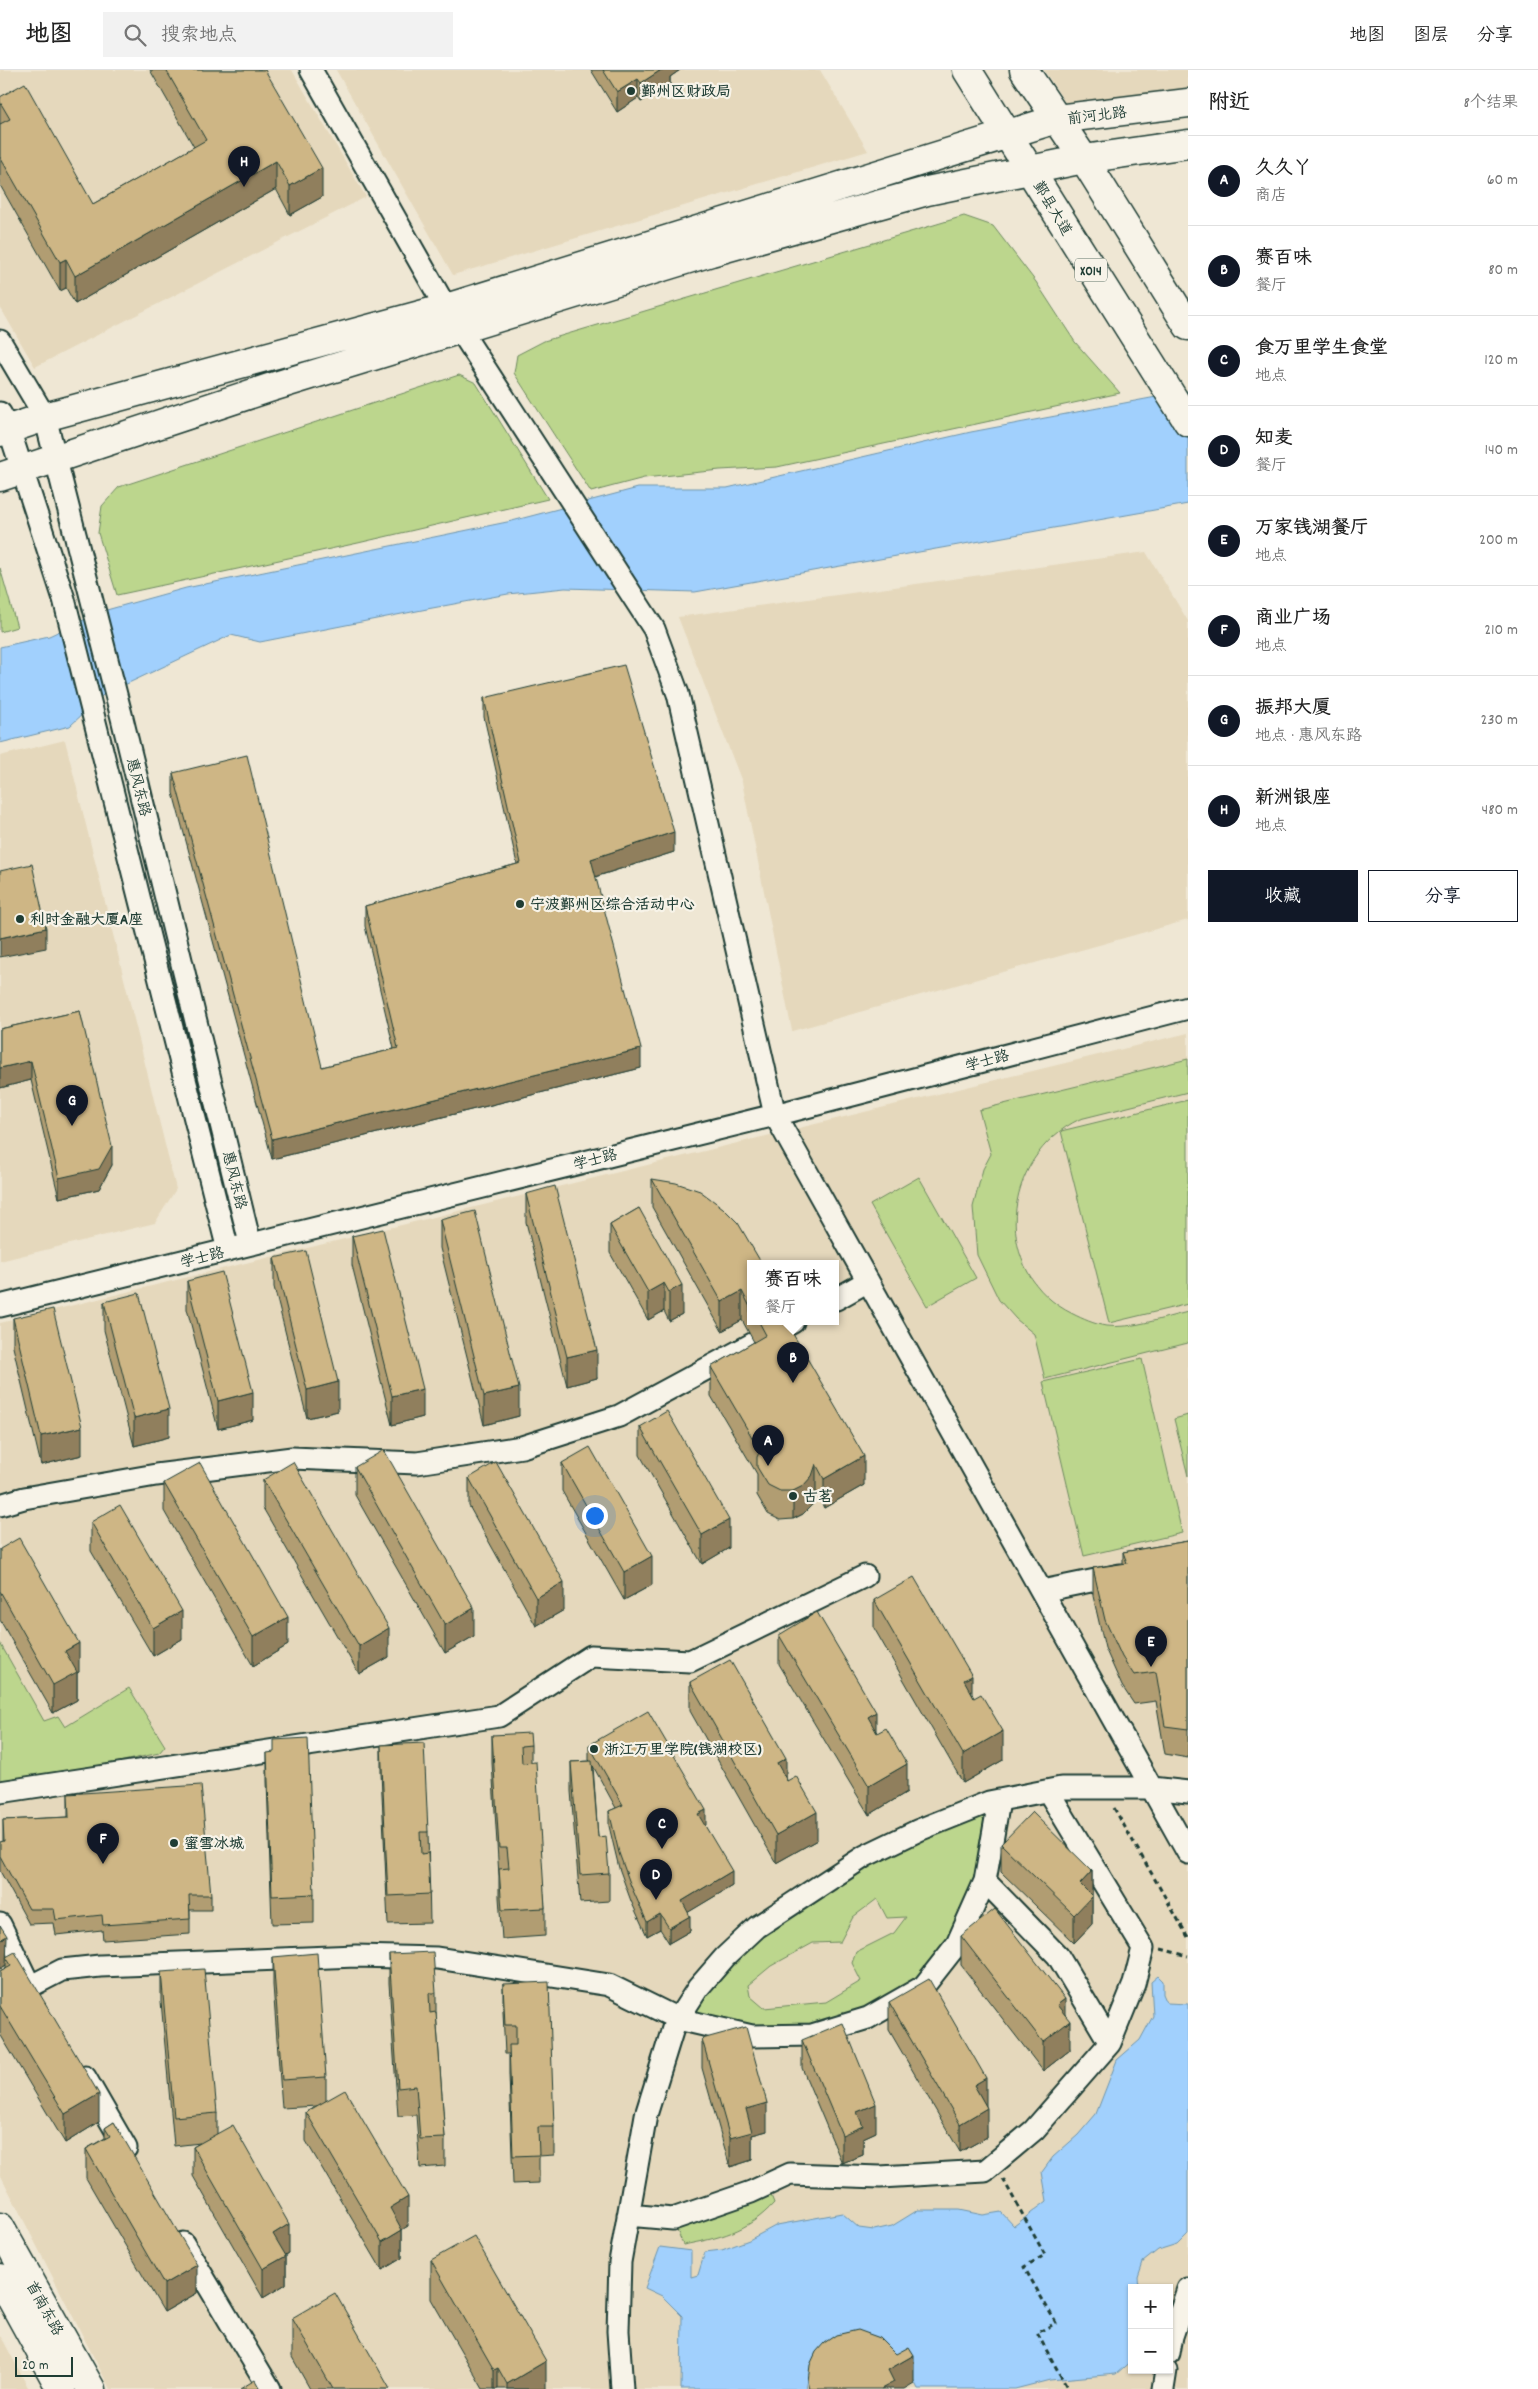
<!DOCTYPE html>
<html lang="zh">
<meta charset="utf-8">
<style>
:root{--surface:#fff;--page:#f2f2f2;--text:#222;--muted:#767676;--line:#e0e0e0;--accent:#111827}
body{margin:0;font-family:Dekko,"LXGW WenKai TC",sans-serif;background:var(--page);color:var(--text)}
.controls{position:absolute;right:15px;bottom:15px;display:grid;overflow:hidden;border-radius:0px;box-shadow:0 1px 4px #0004}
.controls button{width:45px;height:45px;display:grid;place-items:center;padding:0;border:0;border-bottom:1px solid var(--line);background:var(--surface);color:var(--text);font:25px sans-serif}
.scale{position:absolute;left:15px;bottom:12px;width:58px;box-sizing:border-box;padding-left:5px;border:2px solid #1f3d34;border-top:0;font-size:14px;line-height:18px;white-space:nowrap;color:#1f3d34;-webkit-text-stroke:4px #f7f3e8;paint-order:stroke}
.you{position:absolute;left:594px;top:1445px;width:18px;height:18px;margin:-12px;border:4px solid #fff;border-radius:50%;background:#1a73e8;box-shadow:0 0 0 8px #1a73e833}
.badge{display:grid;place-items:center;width:32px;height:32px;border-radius:50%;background:var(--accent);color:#fff;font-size:16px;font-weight:700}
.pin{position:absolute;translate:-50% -41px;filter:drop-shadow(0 1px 2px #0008)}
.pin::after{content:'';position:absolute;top:26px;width:18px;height:15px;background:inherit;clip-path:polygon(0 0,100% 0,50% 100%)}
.popup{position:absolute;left:747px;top:1190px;width:92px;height:65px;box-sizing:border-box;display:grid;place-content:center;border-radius:0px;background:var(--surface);filter:drop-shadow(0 1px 4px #0005);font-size:16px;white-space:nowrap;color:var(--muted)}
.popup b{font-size:19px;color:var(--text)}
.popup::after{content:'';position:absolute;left:50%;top:100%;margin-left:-10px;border:10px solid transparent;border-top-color:var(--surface)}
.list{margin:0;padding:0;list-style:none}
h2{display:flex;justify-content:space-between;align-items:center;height:65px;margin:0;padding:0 20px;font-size:21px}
h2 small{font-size:16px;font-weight:400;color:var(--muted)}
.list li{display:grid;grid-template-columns:32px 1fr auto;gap:15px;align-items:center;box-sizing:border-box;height:90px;padding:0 20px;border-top:1px solid var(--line)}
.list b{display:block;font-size:19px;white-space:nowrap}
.list p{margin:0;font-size:16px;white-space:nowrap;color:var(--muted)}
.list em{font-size:16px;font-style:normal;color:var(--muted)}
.actions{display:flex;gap:10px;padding:15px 20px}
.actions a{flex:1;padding:11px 0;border:1px solid var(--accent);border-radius:0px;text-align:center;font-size:18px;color:var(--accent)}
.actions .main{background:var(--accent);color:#fff}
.icon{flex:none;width:28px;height:28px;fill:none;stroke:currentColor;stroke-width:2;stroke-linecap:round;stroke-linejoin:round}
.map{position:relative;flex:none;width:1188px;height:2319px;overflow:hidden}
header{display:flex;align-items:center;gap:30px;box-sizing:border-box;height:70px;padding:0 25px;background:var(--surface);border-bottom:1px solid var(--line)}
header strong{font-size:24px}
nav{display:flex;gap:28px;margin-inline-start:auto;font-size:18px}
.search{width:350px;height:45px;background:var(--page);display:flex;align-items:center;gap:12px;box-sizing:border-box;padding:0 18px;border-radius:0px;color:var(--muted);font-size:19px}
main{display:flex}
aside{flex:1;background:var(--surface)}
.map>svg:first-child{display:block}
</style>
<header>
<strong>地图</strong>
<div class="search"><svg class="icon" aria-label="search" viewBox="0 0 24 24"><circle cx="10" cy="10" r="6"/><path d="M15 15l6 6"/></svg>搜索地点</div>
<nav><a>地图</a><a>图层</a><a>分享</a></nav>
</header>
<main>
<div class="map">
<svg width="1188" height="2319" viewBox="0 0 1188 2319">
<rect width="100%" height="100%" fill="#efe7d4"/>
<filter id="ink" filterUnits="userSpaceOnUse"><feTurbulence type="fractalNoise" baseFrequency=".02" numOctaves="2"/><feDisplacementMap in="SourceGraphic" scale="10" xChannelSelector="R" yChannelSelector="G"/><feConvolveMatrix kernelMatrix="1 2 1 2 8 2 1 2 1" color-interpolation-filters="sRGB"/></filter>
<g filter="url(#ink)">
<path fill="#e5d8bc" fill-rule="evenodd" d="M0,0H292L366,127L35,297L0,237Z
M336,0H820L868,81L453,205Z
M1044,0H1188V18L1066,34Z
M1146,482L1188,551V850L792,961L742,712L678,547Z
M65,670L176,1119L155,1153L0,1191V686Z
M1188,963V2319H110L0,2104V1253ZM750,1194H836V1252H750ZM1132,2218H1169V2300H1132Z
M0,2266L4,2272L29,2319H0Z"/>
<path fill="#bcd68d" stroke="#6e8a60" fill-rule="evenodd" d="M964,146L993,156L1036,212L1075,272L1120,323L777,397L720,400L644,408L591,422L514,303L517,285L544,271Z
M459,305L476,313L548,429L358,473L117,525L98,463L102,436L119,417Z
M0,498L17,557L0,562Z
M1188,989V1022L1080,1049C1000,1087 990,1204 1073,1244C1083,1249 1094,1254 1106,1256C1133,1259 1162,1248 1188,1242V1273L1045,1309L1034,1264L1016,1249L999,1230L977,1185L973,1137L983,1099L991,1084L979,1040Z
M1188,1030V1234L1109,1253L1061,1061Z
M919,1107L976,1208L927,1236L870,1135Z
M1142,1289L1182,1463L1084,1486L1043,1312Z
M1188,1345V1406L1174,1349Z
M0,1573L44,1651L58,1646L65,1657L129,1618L165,1676L159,1683L74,1702L11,1710H0Z
M993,1736L979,1817L922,1915L815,1962H754L685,1944L727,1888L838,1806ZM877,1829L887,1848L906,1847L894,1863L856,1882L852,1893L861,1911L826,1932L764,1938L750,1926L748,1915L771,1896L813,1873L840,1872L853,1847Z
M767,2115L774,2133C748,2162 719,2168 683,2175L673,2149Z"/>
<path fill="#a1d0fd" stroke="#6d95ad" d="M1188,321V434L695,522L565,518L508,524L427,539L260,572L231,565L103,625L70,656L0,673V577L49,566L103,541L186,518L512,451L638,418H727L971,362Z
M1158,1906L1163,1911V1924L1167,1933L1188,1934V2163L1177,2174L1158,2180L1143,2192L1138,2207L1139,2218H1132V2290L1116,2304L1050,2310L1015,2319H918L910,2303L819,2295L808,2310L806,2319H681L682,2246L662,2226L645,2218L660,2177L691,2181V2207L698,2205L705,2182L722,2180L749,2170L777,2155L842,2143L859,2158L874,2160L892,2156L918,2140H959L983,2145L1001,2142L1014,2156L1047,2131L1042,2102L1053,2087L1078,2065L1096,2044L1117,1990L1140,1970L1153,1946L1151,1912Z"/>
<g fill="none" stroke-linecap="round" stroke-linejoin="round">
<g stroke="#1f3d34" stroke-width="25">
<path id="minor" d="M311,0L446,238L654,559L678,624L775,1045L1188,1783
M0,271L45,347L122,648L250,1173
M0,343L9,359L64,529L228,1180
M836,1229L868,1211
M0,1236L775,1045L1188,938
M0,1435L24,1428L156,1405L292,1388L417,1393L522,1377L619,1346L793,1252
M1042,1521L1120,1505
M0,1722L499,1646L591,1586L690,1591L865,1506
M985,1811L1058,1886L1110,1973L1134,1914L1143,1878L1048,1721
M0,1854L26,1908
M31,1916L62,1900L100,1896L356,1886L437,1888L609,1915L678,1949L752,1966L812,1965L868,1948L924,1916L957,1874L985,1811L999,1731
M85,2007L126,2078
M628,2145L673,2149L751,2122L790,2104L880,2107L985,2101L1034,2060L1110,1973
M183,2173L270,2319
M1169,2283L1172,2266L1188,2219
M622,2319L618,2261L620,2192L646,2045L674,1955L698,1918L725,1887L757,1857L865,1786L919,1760L989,1732L1061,1718H1152L1188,1722
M1163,2319L1166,2300"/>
</g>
<g stroke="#1f3d34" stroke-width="31">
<path id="major" d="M967,0L1188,352
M1024,0L1084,89L1188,256
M0,362L45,347L446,238L1057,49L1188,33
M0,407L269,318L711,182L927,121L1084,89L1188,74
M0,2157L91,2319
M0,2208L61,2319"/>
</g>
<path stroke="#1f3d34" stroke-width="3" stroke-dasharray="5 4" stroke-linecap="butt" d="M1114,1738L1188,1867
M1161,1879L1188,1886
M1003,2109L1045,2185L1024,2197L1056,2253L1037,2263L1068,2319"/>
<use href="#minor" stroke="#f7f3e8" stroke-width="21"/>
<use href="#major" stroke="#f7f3e8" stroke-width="28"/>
</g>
<path fill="#b19d72" stroke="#1f3d34" d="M150,0H265L322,127L290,145L276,119L75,234L66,218L60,221L0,115V27L93,134L194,77Z
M591,0H680L670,7V14L641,32L638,28L617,42Z
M484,628L674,782L595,807L641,998L272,1089L173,723V703L322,997L394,979L365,856V836L517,794L484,647Z
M80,941L112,1095L99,1119L59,1128L31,1010L0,1018V959Z
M652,1109L750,1194V1252H786L864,1415L824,1438L816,1422L812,1435L803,1444L793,1449L780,1450L768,1444L757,1425V1404L711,1326V1297L754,1272L742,1250L722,1261L652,1137Z
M526,1124L597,1308L567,1316L526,1152Z
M639,1138L682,1244L669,1251L664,1241L648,1250L610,1183V1155Z
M440,1150L519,1346L484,1355L440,1178Z
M352,1166L423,1347L392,1355L352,1195Z
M274,1188L338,1341L307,1348L274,1217Z
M187,1211L253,1350L218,1359L187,1239Z
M104,1232L169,1367L134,1376L104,1260Z
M13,1248L82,1385L41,1395L13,1277Z
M640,1357L729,1478L702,1494L640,1385Z
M562,1393L652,1515L624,1530L562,1421Z
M355,1397L474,1566L445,1583L355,1425Z
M469,1408L564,1540L536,1556L469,1436Z
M263,1410L389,1587L359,1604L263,1438Z
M164,1413L288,1575L253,1596L164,1441Z
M91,1452L182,1569L153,1586L91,1481Z
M1188,1471V1688L1165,1684L1156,1631L1134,1634L1122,1616L1105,1578L1093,1526V1498L1123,1493V1482Z
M0,1479L79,1602L77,1603V1630L53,1643L0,1550Z
M874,1530L972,1624L1003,1690L963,1713L874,1558Z
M779,1565L876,1661L907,1722L869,1745L779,1594Z
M690,1612L786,1708L817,1770L776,1793L690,1641Z
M492,1665L531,1675V1693L545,1838V1866L502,1869L499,1827V1806L492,1693Z
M381,1675L428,1762L430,1853L388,1854L381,1703Z
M589,1675L706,1755L705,1756L732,1816L688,1842L690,1861L669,1873L660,1859L647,1866L631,1831L619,1798L609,1756V1741L616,1738L593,1696L598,1767L609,1803V1831L580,1833L571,1721V1692L590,1691L589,1690Z
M267,1683L314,1824V1853L272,1854L267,1711Z
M68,1724L211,1825V1840H190V1864L103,1870L102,1860L56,1865L54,1853L29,1854L0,1801V1772H3V1750L68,1747Z
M1001,1774L1092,1801V1854L1074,1873L1001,1802Z
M0,1855L7,1886L99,2052L65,2073L0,1964V1901L6,1898V1895L0,1899Z
M961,1866L1065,1944L1070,1980L1043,2001L961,1895Z
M389,1884L436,1923V1942L445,2068V2096L420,2098L416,2045L398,2046L389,1913Z
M273,1887L326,2007V2031L408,2156L402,2159V2188L382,2200L306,2071V2042L317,2036L282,2038L273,1915Z
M161,1902L217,2043V2064L289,2183L286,2185V2214L263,2228L193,2106V2077L200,2073L174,2076L161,1931Z
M503,1914L554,2057V2085L539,2086V2113L513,2114L509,2004V1984H505L503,1942Z
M889,1932L986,2036L987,2067L960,2082L889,1960Z
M702,1969L767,2061L752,2065V2090L730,2097L702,1998Z
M802,1970L876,2062L863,2068V2085L842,2093L802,1998Z
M114,2052L197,2223L164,2242L86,2108V2079L105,2068V2058Z
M431,2190L546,2319H483L431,2229Z
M292,2248L390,2319H310L292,2287Z"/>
<path fill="#907f5d" stroke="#1f3d34" d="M661,0H680L670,7V14L641,32V13Z
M638,9V28L617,42V22Z
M276,91V119L75,234V206Z
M322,98V127L290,145V116Z
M66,189V218L60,221V192Z
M674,762V782L591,808V789Z
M46,858V878L0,887V868Z
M641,979V998L272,1089V1069Z
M31,991V1010L0,1018V998Z
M112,1076V1095L99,1119L59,1128V1108Z
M664,1213V1241L648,1250V1222Z
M682,1215V1244L669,1251V1222Z
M742,1221V1250L722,1261V1232Z
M597,1280V1308L567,1316V1287Z
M338,1312V1341L307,1348V1320Z
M519,1318V1346L484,1355V1326Z
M423,1319V1347L392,1355V1326Z
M253,1322V1350L218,1359V1331Z
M169,1339V1367L134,1376V1348Z
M82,1357V1385L41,1395V1366Z
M864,1386V1415L824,1438V1409Z
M816,1394V1422L812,1435L803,1444L793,1449V1421Z
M729,1450V1478L702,1494V1465Z
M652,1486V1515L624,1530V1502Z
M564,1512V1540L536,1556V1528Z
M474,1538V1566L445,1583V1555Z
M182,1541V1569L153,1586V1558Z
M288,1547V1575L253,1596V1567Z
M389,1558V1587L359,1604V1576Z
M79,1573V1602L77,1603V1630L53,1643V1615L65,1581Z
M972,1606V1634L964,1610Z
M876,1642V1670L868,1647Z
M1003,1661V1690L963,1713V1684Z
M786,1688V1717L777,1693Z
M907,1694V1722L869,1745V1716Z
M706,1740V1755L698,1759V1744Z
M817,1742V1770L776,1793V1765Z
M732,1801V1816L682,1846V1831Z
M1092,1801V1854L1074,1873V1845L1080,1814Z
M660,1844V1859L647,1866V1852Z
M690,1846V1861L669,1873V1858Z
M7,1866L6,1895L0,1899V1870Z
M1065,1929V1955L1070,1951V1980L1043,2001V1972L1057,1935Z
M986,2008V2037L974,2015Z
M99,2024V2052L65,2073V2044Z
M767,2033V2061L752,2065V2090L730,2097V2068L746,2039Z
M876,2034V2062L863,2068V2085L842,2093V2065L857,2042Z
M987,2038V2067L960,2082V2054Z
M408,2127V2156L390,2167V2138Z
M289,2154V2183L273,2192V2164Z
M402,2160V2188L382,2200V2172Z
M286,2186V2214L263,2228V2199Z
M197,2195V2223L164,2242V2214Z
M914,2285V2313L904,2319H881L888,2300Z
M546,2291V2319H507V2314Z
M498,2298V2319H494V2300Z"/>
<path fill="#ceb685" stroke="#1f3d34" d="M166,0H265L322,98L290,116L276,91L75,206L66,189L60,192L0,87V54L10,49L0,32V27L25,13L93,134L206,70Z
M603,0H661L641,13L638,9L617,22Z
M624,595L674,762L591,789L641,979L272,1069L173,703L247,685L322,997L398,978L365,836L521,793L484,628Z
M32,794L46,858L0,868V801Z
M80,941L112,1076L99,1099L59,1108L31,991L0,998V959Z
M652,1109L676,1113L700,1121L723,1138L738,1153L762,1194H750V1237L742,1221L722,1232Z
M555,1116L597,1280L567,1287L526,1124Z
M639,1138L682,1215L669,1222L664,1213L648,1222L610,1155Z
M475,1141L519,1318L484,1326L440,1150Z
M383,1159L423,1319L392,1326L352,1166Z
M306,1181L338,1312L307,1320L274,1188Z
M222,1202L253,1322L218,1331L187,1211Z
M139,1223L169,1339L134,1348L104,1232Z
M53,1239L82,1357L41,1366L13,1248Z
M759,1252H786L864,1386L824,1409L816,1394L812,1406L803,1416L793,1421H780L768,1415L757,1397V1387L760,1381L711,1297L766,1265Z
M667,1341L729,1450L702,1465L640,1357Z
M590,1377L652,1486L624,1502L562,1393Z
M384,1380L474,1538L445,1555L355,1397Z
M293,1392L389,1558L359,1576L263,1410Z
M496,1392L564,1512L536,1528L469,1408Z
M200,1393L288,1547L253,1567L164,1413Z
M120,1435L182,1541L153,1558L91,1452Z
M19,1468L79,1573L65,1581L77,1602L53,1615L0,1521V1479Z
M1188,1471V1659L1165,1656L1156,1602L1134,1605L1122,1587L1105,1550L1093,1498L1127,1493L1123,1482Z
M914,1507L972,1606L964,1610L974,1628L981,1624L1003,1661L963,1684L874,1530Z
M817,1542L876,1642L868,1647L877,1663L886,1658L907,1694L869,1716L779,1565Z
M730,1590L786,1688L777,1693L787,1711L796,1706L817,1742L776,1765L690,1612Z
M648,1641L706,1740L698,1744L732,1801L682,1831L690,1846L669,1858L660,1844L647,1852L631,1816L619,1783L609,1741L623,1735L589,1675Z
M530,1663L531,1675L521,1676L522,1693L536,1692L545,1838L502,1840L499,1799L509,1798L507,1778H499L492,1665Z
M308,1668L314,1824L272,1826L267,1683L274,1682V1670Z
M424,1673L428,1762H420L421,1784L428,1783L430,1824L388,1826L381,1675Z
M592,1691L598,1767L606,1766L609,1803L580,1805L571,1692Z
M201,1715L211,1825H189L190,1849L103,1855L102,1845L56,1850L54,1839H29L0,1786V1772L4,1771L3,1750L69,1747L68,1724Z
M1032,1742L1092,1801L1080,1814L1092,1826L1074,1845L1001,1774Z
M995,1839L1065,1929L1057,1935L1070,1951L1043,1972L961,1866Z
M0,1855L7,1866L0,1870Z
M15,1882L99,2024L65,2044L0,1936V1901L11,1895L6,1887Z
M433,1882L436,1923H429L430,1943L436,1942L445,2068L420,2069L416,2016L398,2018L389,1884Z
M317,1883L326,2007L282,2010L273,1887Z
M204,1899L217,2043L174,2047L161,1902Z
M929,1909L986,2008L974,2015L987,2038L960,2054L889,1932Z
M549,1912L554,2057H538L539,2085L513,2086L509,1975H516V1955H505L503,1914Z
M843,1953L876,2034L857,2042L863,2056L842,2065L802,1970Z
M746,1957L767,2033L746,2039L752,2062L730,2068L702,1969Z
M345,2020L408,2127L390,2138L402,2160L382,2172L306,2042Z
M114,2052L197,2195L164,2214L86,2079L110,2066L105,2058Z
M233,2055L289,2154L273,2164L286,2186L263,2199L193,2077Z
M474,2166L546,2291L507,2314L498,2298L494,2300L431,2190Z
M335,2223L390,2319H333L292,2248Z
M858,2260L880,2268L896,2284L909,2277L914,2285L888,2300L894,2312L881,2319H810L808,2311L810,2295L816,2282L824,2273L836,2265Z
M255,2310L260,2319H240Z"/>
</g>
<g fill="#1f3d34" stroke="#f7f3e8" stroke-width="2">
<circle cx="631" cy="21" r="5"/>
<circle cx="520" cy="834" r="5"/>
<circle cx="20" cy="849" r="5"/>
<circle cx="793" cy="1426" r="5"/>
<circle cx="594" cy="1679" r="5"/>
<circle cx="174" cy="1773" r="5"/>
</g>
<g text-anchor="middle" stroke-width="4.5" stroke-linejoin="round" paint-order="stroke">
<rect fill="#f7f3e8" stroke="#60746a" stroke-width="1" x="1075" y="188.5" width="32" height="23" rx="4"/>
<g font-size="14" font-weight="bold" fill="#1f3d34">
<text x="1091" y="205">X014</text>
</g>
<g font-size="15" font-weight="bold" fill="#1f3d34" stroke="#f7f3e8" text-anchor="start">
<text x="641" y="26">鄞州区财政局</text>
<text x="530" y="839">宁波鄞州区综合活动中心</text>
<text x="30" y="854">利时金融大厦A座</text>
<text x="803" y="1431">古茗</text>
<text x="604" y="1684">浙江万里学院(钱湖校区)</text>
<text x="184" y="1778">蜜雪冰城</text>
</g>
<g font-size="15" fill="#1f3d34" stroke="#f7f3e8">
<text transform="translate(1097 45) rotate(-7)" y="5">前河北路</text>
<text transform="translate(1053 138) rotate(59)" y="5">鄞县大道</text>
<text transform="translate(139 717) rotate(76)" y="5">惠风东路</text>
<text transform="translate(987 990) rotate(-15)" y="5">学士路</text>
<text transform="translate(595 1089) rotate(-14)" y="5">学士路</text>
<text transform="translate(235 1110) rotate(76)" y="5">惠风东路</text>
<text transform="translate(202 1187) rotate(-14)" y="5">学士路</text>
<text transform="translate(45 2238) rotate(61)" y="5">首南东路</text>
</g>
</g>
</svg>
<div class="controls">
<button>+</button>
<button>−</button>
</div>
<div class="scale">20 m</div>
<div class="you"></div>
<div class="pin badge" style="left:768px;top:1396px">A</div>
<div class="pin badge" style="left:793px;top:1313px">B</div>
<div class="popup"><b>赛百味</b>餐厅</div>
<div class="pin badge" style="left:662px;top:1779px">C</div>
<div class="pin badge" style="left:656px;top:1830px">D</div>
<div class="pin badge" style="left:1151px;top:1597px">E</div>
<div class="pin badge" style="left:103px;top:1794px">F</div>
<div class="pin badge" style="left:72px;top:1056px">G</div>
<div class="pin badge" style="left:244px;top:117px">H</div>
</div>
<aside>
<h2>附近<small>8个结果</small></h2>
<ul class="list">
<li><span class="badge">A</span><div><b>久久丫</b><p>商店</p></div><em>60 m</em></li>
<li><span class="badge">B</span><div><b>赛百味</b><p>餐厅</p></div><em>80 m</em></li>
<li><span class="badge">C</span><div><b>食万里学生食堂</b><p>地点</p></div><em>120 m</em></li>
<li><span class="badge">D</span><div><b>知麦</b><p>餐厅</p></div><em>140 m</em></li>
<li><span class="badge">E</span><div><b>万家钱湖餐厅</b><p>地点</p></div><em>200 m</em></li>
<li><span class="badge">F</span><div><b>商业广场</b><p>地点</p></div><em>210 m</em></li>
<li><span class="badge">G</span><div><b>振邦大厦</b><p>地点 · 惠风东路</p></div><em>230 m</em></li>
<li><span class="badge">H</span><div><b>新洲银座</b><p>地点</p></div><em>480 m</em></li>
</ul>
<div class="actions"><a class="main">收藏</a><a>分享</a></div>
</aside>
</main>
